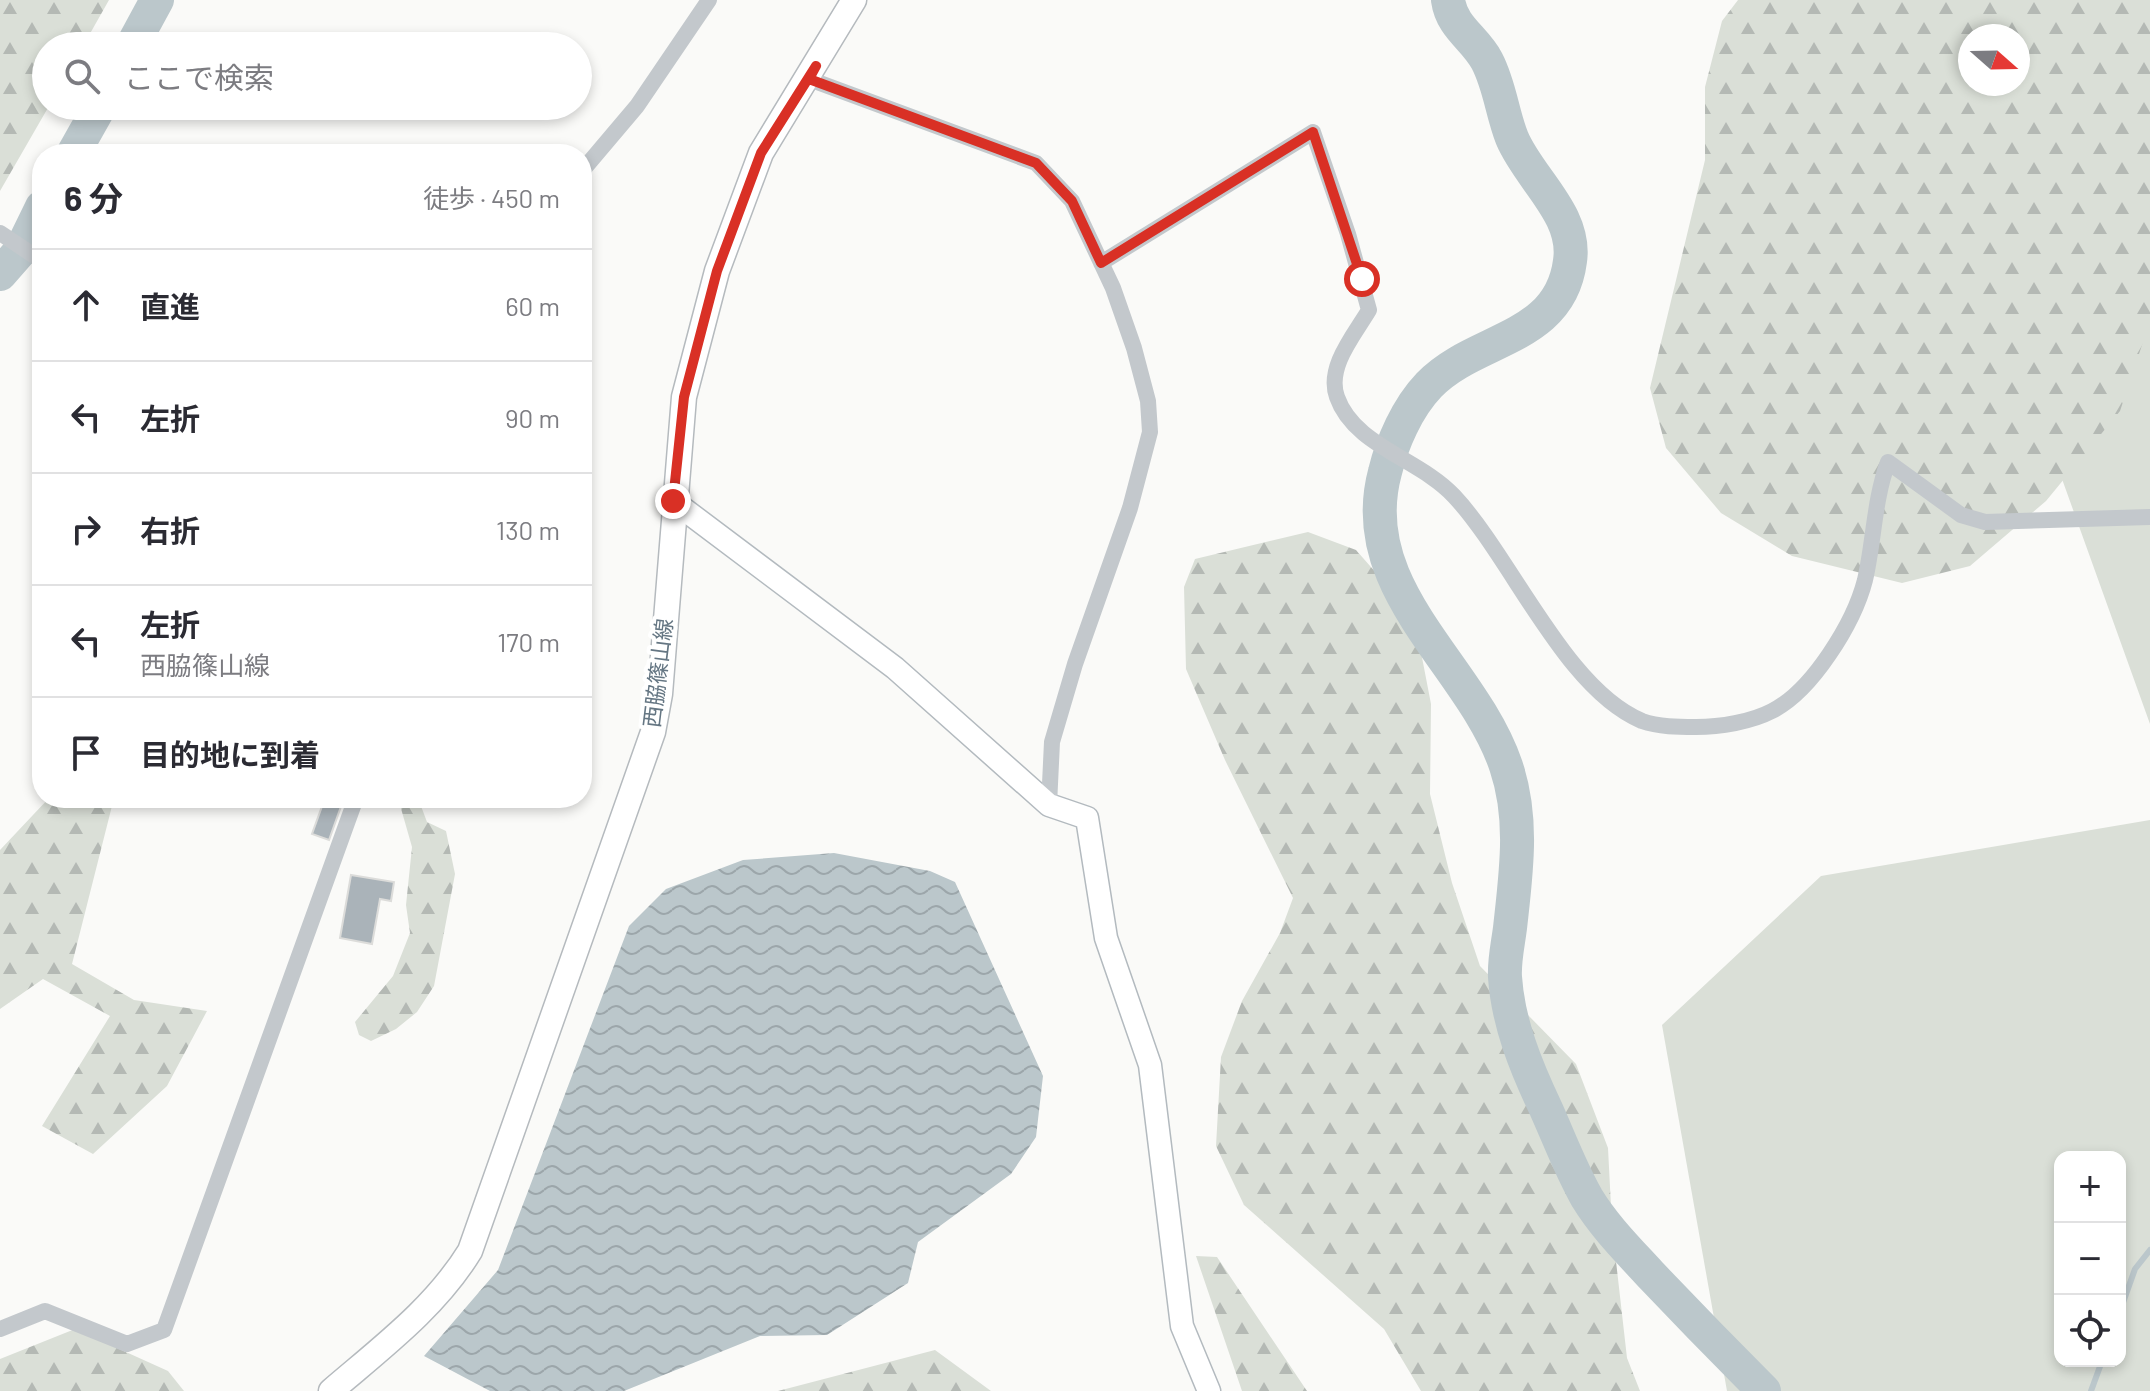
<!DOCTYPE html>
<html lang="ja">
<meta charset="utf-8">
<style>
:root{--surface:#fff;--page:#f7f7f7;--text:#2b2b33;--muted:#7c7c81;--line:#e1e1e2}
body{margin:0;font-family:Barlow,"Noto Sans JP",sans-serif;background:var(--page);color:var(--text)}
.controls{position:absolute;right:24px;bottom:24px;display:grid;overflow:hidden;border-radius:16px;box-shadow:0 4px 12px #0003}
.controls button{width:72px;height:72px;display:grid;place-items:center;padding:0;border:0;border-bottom:2px solid var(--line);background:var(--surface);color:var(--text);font:40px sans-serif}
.compass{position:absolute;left:1958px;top:24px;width:72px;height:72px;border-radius:50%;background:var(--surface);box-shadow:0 4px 12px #0003;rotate:110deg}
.stop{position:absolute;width:24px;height:24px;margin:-18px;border:6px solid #d93025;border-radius:50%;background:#fff}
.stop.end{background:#d93025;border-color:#fff;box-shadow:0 2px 8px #0008}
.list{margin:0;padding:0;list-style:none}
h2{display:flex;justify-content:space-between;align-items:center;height:104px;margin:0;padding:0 32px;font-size:34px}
h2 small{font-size:26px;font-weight:400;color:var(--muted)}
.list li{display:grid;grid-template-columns:52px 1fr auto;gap:24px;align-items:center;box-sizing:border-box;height:112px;padding:0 32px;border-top:2px solid var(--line)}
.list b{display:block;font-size:30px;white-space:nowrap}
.list p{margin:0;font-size:26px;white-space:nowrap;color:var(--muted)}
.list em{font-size:26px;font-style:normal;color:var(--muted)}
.icon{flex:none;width:44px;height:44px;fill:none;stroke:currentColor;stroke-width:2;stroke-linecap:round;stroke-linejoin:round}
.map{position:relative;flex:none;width:2150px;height:1391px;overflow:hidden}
.search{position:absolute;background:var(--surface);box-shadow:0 4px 12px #0003;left:32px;top:32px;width:560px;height:88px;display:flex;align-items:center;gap:20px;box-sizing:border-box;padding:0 28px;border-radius:44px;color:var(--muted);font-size:30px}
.panel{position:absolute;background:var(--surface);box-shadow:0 4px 12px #0003;left:32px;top:144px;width:560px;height:664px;border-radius:32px}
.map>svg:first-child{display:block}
</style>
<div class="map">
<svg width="2150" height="1391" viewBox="0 0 2150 1391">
<defs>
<pattern id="forest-firs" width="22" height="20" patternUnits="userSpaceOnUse" patternTransform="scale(2)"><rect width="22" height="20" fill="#dadfd7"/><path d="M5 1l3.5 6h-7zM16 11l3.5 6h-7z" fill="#b4b9b4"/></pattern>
<pattern id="water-waves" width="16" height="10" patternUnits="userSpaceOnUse" patternTransform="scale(2)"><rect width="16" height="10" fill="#bbc7cb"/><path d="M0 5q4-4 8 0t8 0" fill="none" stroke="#9ca6aa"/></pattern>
</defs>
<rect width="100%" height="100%" fill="#fafaf8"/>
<path fill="#dadfd7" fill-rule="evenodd" d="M2150,0V724L1932,117L1970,84H2018V36Z
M2150,820V1391H1727L1662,1025L1821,876ZM2060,1157H2120V1361H2060Z"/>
<path fill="url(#forest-firs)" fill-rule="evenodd" d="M0,0H109L83,46H46L49,106L0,191Z
M1738,0H2150V321L2120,411L2046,501L1970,566L1902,583L1792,556L1721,513L1666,448L1650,388L1705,160V87L1722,21ZM1970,36H2018V84H1970Z
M1308,532L1356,550L1414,616L1431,704L1430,794L1452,883L1480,966L1576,1064L1608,1148L1612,1226L1627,1358L1640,1391H1421L1384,1329L1244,1205L1216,1146L1221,1057L1242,1001L1280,933L1293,898L1225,760L1186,669L1184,587L1195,559Z
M49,798H114L72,964L134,1000L207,1011L167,1086L93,1154L42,1126L110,1016L43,979L0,1009V850Z
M398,798H418L427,822L446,831L455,874L434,986L417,1012L396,1029L371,1041L359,1035L355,1022L393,976L410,933L406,905L412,847Z
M1196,1256L1217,1257L1307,1391H1242Z
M75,1329L168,1371L184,1391H0V1359Z
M935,1350L991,1391H778Z"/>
<path fill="url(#water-waves)" d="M834,853L930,871L955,882L1043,1076L1036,1137L1011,1174L918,1242L908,1283L827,1335L760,1336L624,1391H490L424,1356L498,1270L629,926L666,889L743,860Z"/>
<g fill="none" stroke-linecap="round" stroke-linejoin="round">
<path stroke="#bbc7cb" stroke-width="6" d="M2120,1311L2135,1269L2150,1250
M2091,1391L2102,1361"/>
<path stroke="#bbc7cb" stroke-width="34" d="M1448,0C1452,28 1475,38 1487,61C1500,86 1502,113 1512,138C1529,179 1577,214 1570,261C1560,341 1475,337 1429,385C1407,408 1392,443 1385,472C1353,590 1472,665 1506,766C1524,819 1516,873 1510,928C1508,944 1504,961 1505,977C1508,1023 1526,1067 1546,1109C1559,1138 1571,1170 1587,1198C1604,1226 1628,1250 1650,1274C1687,1313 1725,1352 1764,1391
M132,46L157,0
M73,154L100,106
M0,274L21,250L42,207"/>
</g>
<path fill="#aab3b9" stroke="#dcdcda" stroke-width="2" d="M325,798H344L329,840L312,834Z
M351,875L394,882L391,901L380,899L372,944L340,938Z"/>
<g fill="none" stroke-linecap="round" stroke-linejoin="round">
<g stroke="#b3babf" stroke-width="25">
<path id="secondary" d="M673,501L895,668L1049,805L1087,818L1106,938L1150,1065L1182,1326L1209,1391"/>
</g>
<g stroke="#b5babe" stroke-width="27">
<path id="primary" d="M331,1391C381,1348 435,1308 470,1251L653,732L660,694L684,397L717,271L761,153L854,0"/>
</g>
<path stroke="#c3c8cc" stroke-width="16" d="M814,70L809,79L1036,163L1072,201L1113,288L1134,348L1148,401L1150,432L1130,508L1075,664L1052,742L1049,805
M582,171L637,106L709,0
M0,233L42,261
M1101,263L1313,132L1348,234L1369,310C1355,334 1326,367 1337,397C1354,446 1420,459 1454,496C1512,558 1565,689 1642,721C1659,727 1678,727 1696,727C1720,727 1751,722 1772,711C1812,691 1854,623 1865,580C1874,541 1874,500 1888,462L1961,515L1985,522L2150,517
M0,1329L45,1311L127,1344L164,1330L356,798"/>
<use href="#secondary" stroke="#fff" stroke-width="22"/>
<use href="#primary" stroke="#fff" stroke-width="24"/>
</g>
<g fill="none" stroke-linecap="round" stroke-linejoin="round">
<path stroke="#d93025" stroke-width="10" d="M673,501L684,397L717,271L761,153L816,66L809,79L1036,163L1072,201L1101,263L1313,132L1362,279"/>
</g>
<g text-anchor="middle" stroke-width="8" stroke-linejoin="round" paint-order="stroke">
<g font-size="22" fill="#657683" stroke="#fff">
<text transform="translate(658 673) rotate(-83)" y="8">西脇篠山線</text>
</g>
</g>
</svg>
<div class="controls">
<button>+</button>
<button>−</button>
<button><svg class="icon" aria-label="locate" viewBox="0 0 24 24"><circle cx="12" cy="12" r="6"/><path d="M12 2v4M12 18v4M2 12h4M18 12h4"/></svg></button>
</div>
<svg class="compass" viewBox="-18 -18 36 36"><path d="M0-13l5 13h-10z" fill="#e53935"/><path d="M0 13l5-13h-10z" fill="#7c7c81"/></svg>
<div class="stop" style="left:1362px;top:279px"></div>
<div class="stop end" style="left:673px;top:501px"></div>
<div class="search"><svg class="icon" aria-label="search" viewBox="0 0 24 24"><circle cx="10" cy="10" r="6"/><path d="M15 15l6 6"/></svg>ここで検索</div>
<section class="panel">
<h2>6 分<small>徒歩 · 450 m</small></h2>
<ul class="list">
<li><svg class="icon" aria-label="ahead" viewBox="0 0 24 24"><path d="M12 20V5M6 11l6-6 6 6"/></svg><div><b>直進</b></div><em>60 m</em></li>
<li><svg class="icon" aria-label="left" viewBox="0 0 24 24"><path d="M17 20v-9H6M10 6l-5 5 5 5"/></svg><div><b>左折</b></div><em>90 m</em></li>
<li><svg class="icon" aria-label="right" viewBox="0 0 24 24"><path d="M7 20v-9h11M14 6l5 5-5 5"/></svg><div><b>右折</b></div><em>130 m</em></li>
<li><svg class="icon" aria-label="left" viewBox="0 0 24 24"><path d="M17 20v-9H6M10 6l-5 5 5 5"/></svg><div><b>左折</b><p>西脇篠山線</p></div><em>170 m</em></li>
<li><svg class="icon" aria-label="arrive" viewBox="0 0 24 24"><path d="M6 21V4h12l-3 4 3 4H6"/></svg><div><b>目的地に到着</b></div></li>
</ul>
</section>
</div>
